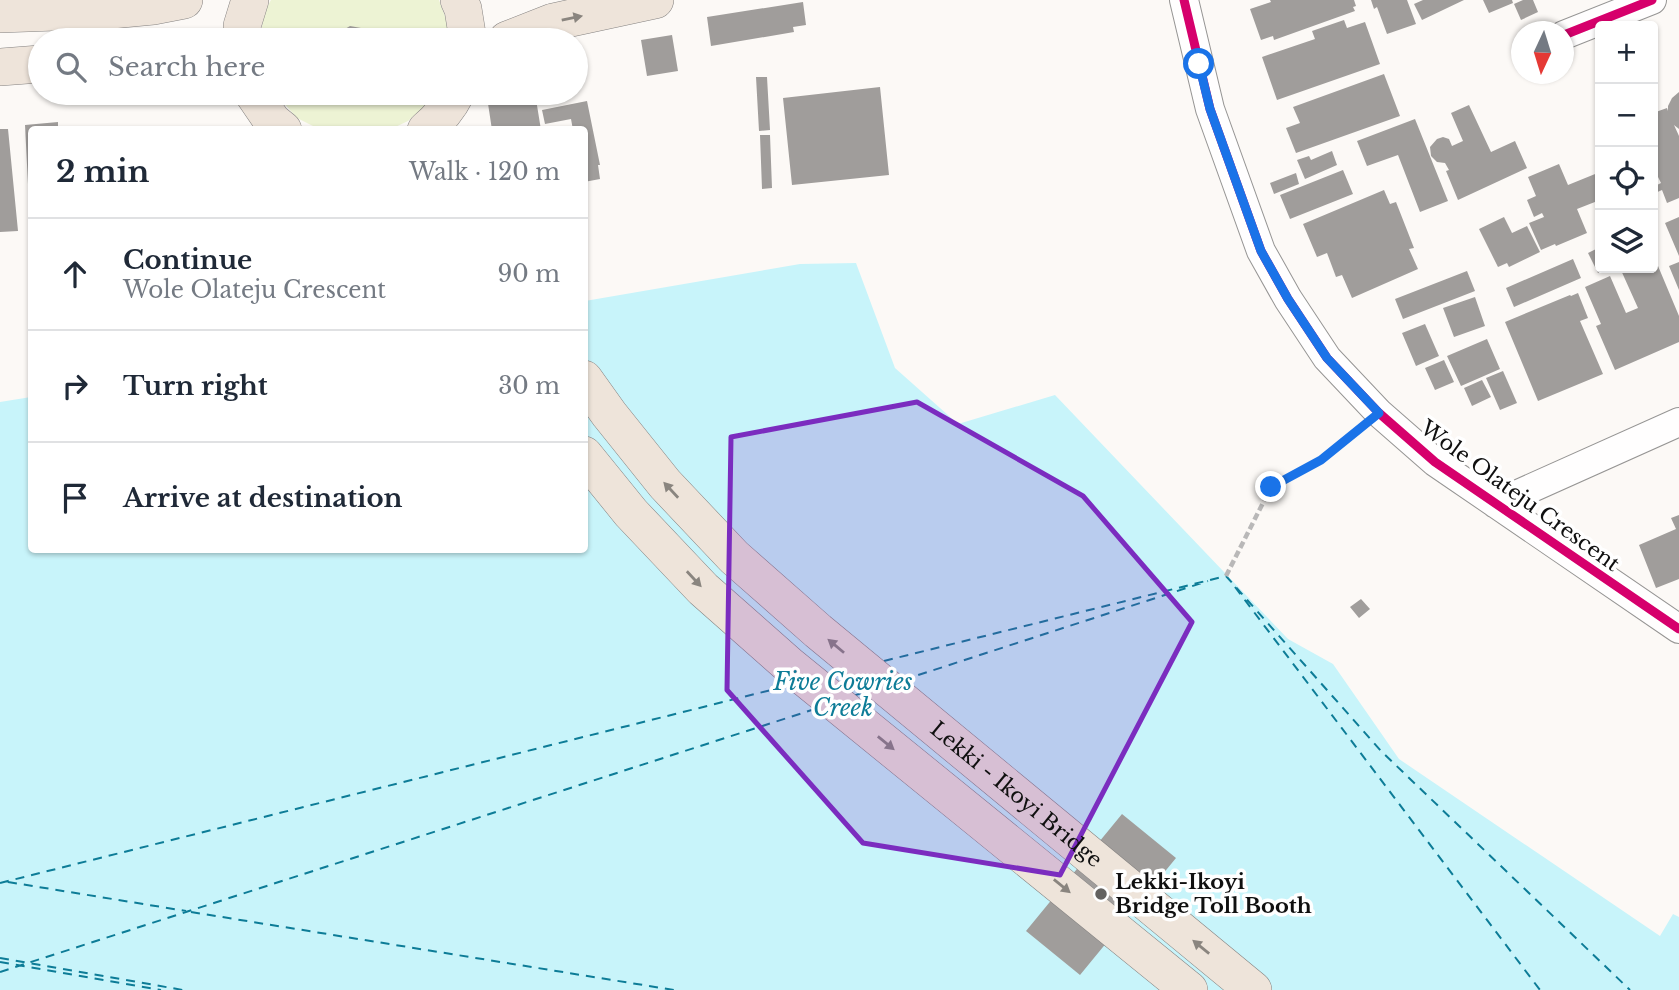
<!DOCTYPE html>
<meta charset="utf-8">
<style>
:root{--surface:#fff;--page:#f6f6f7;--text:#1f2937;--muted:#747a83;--line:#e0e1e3}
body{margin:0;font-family:"Libre Baskerville",serif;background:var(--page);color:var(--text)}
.controls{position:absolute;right:21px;top:21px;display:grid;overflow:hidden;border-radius:7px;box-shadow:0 2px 5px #0004}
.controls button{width:63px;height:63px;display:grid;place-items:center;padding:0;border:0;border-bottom:2px solid var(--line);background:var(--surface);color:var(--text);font:35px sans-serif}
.compass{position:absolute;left:1511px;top:21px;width:63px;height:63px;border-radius:50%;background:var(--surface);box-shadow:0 2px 5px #0004;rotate:184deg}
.stop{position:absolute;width:21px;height:21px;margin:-16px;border:5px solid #1a73e8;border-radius:50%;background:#fff}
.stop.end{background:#1a73e8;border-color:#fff;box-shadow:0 2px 7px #0008}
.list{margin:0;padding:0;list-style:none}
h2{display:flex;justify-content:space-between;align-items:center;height:91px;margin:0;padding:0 28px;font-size:30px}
h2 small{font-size:23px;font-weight:400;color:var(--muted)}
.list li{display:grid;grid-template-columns:46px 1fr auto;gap:21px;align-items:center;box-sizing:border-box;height:112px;padding:0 28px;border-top:2px solid var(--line)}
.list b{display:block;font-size:26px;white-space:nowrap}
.list p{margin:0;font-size:23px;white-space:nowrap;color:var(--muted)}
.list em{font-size:23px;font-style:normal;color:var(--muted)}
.icon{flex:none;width:38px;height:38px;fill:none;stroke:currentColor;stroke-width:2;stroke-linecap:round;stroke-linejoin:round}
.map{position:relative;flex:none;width:1679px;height:990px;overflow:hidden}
.search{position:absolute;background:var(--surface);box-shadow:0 2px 5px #0004;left:28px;top:28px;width:560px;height:77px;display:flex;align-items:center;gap:18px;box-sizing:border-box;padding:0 24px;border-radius:38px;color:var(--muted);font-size:26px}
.panel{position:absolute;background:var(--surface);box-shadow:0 2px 5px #0004;left:28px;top:126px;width:560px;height:427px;border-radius:7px}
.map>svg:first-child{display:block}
</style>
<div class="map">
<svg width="1679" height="990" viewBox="0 0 1679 990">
<rect width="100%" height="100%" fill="#fcf9f6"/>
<path fill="#edf3d4" d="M271,0H439L447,22L449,40H260L264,13Z
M275,93H434L425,106L408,121L389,130L319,129L297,118Z"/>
<path fill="#c8f4fa" d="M856,263L895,368L958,424L1055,395L1288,639L1333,664L1399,759L1660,936L1673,914L1679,917V990H0V402L31,397L32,550H584L585,301L800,264Z"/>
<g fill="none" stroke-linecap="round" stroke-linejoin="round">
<path stroke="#0d7c97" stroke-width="2" stroke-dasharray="9 7" stroke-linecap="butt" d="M1235,587L1540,990
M884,661L1226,576L1381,751L1630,990
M829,675L841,672
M903,680L1208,581
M853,696L865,692
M8,882L186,911
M0,883L787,686
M191,912L674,990
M0,958L183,990
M0,962L161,990
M0,972L815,709"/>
</g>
<path fill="#a09d9b" d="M1270,0H1354L1356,6L1353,7L1355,11L1274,40L1273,36L1261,40L1250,9L1271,2Z
M1371,0H1407L1416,24L1387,34L1377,7L1374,9Z
M1423,0H1464L1422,20L1414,4Z
M1483,0H1512L1513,3L1489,13Z
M1523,0H1533L1538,12L1521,20L1514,4Z
M803,2L806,25L793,27L794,32L711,46L707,17Z
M1344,20L1347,28L1365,22L1380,64L1277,100L1262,57L1315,39L1312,31Z
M350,26L361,28L366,31L370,40H335L340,32Z
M672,35L678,71L647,76L641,40Z
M1384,74L1400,116L1296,153L1286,128L1300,123L1293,107Z
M756,77H767L770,130L759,131Z
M880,87L889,175L792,185L783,98Z
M1679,92V129L1674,125L1679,136V198L1667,203L1662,190L1653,194V187L1661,183L1657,175L1653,177V171L1655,170L1653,165V113L1667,108L1668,111V106L1672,98Z
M519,93H535L541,130H492L487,97Z
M587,101L600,165H598L600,179L584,182V130H573L571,119L545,124L542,110Z
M1469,105L1491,152L1515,141L1527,168L1458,200L1446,171L1449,170L1445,163L1437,162L1431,156L1430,147L1437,139L1443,137L1449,139L1452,146L1463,141L1451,113Z
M1415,119L1448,201L1420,212L1398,155L1367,166L1357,141Z
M58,122V130H32V203L29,204L25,125Z
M0,129H8L18,231L0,232Z
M760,135H770L772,188L762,189Z
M1332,151L1337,165L1305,179L1297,160L1309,156L1311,160Z
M1559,164L1568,185L1600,172V200L1577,209L1587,233L1556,246L1555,244L1541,250L1529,223L1544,217L1542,213L1534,217L1527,200L1536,196L1528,177Z
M1343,170L1353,194L1290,219L1280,195Z
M1296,173L1299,184L1274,194L1270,183Z
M1384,190L1390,204L1396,202L1414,248L1409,249L1418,269L1352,298L1342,275L1336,277L1327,253L1317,257L1303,224Z
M1504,217L1512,233L1527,226L1540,252L1509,267L1507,263L1498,267L1479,229Z
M1679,217V256L1665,223Z
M1600,247V268H1610L1598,273L1588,253Z
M1653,254L1679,316V342L1615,370L1596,326L1601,324L1585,287L1610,276L1626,313L1638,308L1620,268H1653Z
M1573,259L1581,278L1514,307L1506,288Z
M1679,262V290L1669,266Z
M1467,271L1475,291L1403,319L1395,299Z
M1578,293L1588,318L1580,321L1603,374L1538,401L1505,322L1570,295L1571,296Z
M1475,297L1485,326L1454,337L1443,308Z
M1425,324L1439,356L1416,366L1402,333Z
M1487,339L1500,369L1461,386L1447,356Z
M1444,360L1454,382L1435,390L1425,368Z
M1503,371L1517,403L1500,410L1486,378Z
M1482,380L1491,397L1472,406L1464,388Z
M1679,515V579L1656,588L1639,545L1676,529L1671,518Z
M1361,599L1370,609L1359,618L1350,607Z
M1122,814L1176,858L1080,975L1026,931Z"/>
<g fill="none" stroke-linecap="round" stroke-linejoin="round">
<g stroke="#969594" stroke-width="30">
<path id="minor" d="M1184,0L1210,109L1261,251L1288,299L1327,358L1379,413L1435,462L1679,629
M1564,35L1652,0
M1496,504L1679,422"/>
</g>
<g stroke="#848281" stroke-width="38">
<g id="major">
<path d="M459,0L463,9L468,40"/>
<path d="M0,14L111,10L153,6L184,0"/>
<path d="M242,40V26L250,0"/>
<path d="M507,40L553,22L655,0"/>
<path d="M0,67L40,64"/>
<path d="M253,93L272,121L283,130"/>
<path d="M426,130C438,120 449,107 456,93"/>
<path id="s1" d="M584,379L609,414L665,484L734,557L818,631L1253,990"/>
<path d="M584,455L631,513L703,589L789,665L1189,990"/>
</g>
</g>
<path stroke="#b9b8b8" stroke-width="4.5" stroke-dasharray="7 3.5" stroke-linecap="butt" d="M1226,576L1271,487L1321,460L1357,431"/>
<use href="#minor" stroke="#fffefe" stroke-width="28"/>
<use href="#major" stroke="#eee4da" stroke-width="37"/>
<g stroke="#fff" stroke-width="13">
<path id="cycleway" d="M1184,0L1210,109L1261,251L1288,299L1327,358L1379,413L1435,462L1679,629
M1564,35L1652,0"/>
</g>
<use href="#cycleway" stroke="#d6006c" stroke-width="9"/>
</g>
<defs><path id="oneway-solid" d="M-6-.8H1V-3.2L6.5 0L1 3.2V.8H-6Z" transform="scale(1.75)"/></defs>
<g fill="#8a857f">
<use href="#oneway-solid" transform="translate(572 18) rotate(-12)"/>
<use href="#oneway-solid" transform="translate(671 490) rotate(-133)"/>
<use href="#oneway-solid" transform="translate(694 579) rotate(47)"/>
<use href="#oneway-solid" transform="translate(836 646) rotate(-140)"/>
<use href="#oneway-solid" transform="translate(886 743) rotate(39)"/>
<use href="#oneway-solid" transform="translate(1062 886) rotate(39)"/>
<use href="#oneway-solid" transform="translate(1201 947) rotate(-141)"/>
</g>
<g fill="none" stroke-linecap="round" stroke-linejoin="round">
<path stroke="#1a73e8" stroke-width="9" d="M1199,64L1210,109L1261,251L1288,299L1327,358L1379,413L1321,460L1271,487"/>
</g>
<path fill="#7b2cbf" fill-opacity="0.2" stroke="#7b2cbf" stroke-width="5" stroke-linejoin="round" d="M917,402L1083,496L1192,622L1060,875L863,843L727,690L731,437Z"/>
<circle fill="#636260" stroke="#fff" stroke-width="2.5" cx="1101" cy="894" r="7"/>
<g text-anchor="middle" stroke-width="7" stroke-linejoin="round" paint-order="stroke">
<g font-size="21" fill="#101010" stroke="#fff">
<text transform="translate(1520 496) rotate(36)" y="7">Wole Olateju Crescent</text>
<text dy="7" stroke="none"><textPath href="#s1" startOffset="602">Lekki - Ikoyi Bridge</textPath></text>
</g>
<g font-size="21" font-weight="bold" fill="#101010" stroke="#fff" text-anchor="start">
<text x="1115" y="889">Lekki-Ikoyi<tspan x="1115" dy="24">Bridge Toll Booth</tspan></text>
</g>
<g font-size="23" font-style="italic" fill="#0d7c97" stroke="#fff">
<text x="843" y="690">Five Cowries<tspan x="843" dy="26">Creek</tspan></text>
</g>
</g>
</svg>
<div class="controls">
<button>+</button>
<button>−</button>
<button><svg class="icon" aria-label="locate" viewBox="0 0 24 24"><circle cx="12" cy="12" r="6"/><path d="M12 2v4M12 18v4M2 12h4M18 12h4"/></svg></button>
<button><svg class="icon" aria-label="layers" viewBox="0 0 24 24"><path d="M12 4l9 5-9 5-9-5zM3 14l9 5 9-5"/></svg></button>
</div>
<svg class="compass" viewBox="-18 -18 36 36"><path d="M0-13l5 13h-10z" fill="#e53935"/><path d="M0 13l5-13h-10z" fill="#747a83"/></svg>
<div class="stop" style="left:1199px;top:64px"></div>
<div class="stop end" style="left:1271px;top:487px"></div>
<div class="search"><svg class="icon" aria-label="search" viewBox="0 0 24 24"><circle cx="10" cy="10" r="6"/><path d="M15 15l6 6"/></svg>Search here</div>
<section class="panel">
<h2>2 min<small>Walk · 120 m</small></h2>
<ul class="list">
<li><svg class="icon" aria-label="ahead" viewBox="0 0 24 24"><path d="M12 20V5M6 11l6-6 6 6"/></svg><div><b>Continue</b><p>Wole Olateju Crescent</p></div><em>90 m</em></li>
<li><svg class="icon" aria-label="right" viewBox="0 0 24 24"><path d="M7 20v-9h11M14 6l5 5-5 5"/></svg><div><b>Turn right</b></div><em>30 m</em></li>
<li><svg class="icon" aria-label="arrive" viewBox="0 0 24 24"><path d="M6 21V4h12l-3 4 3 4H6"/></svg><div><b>Arrive at destination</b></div></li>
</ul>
</section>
</div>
